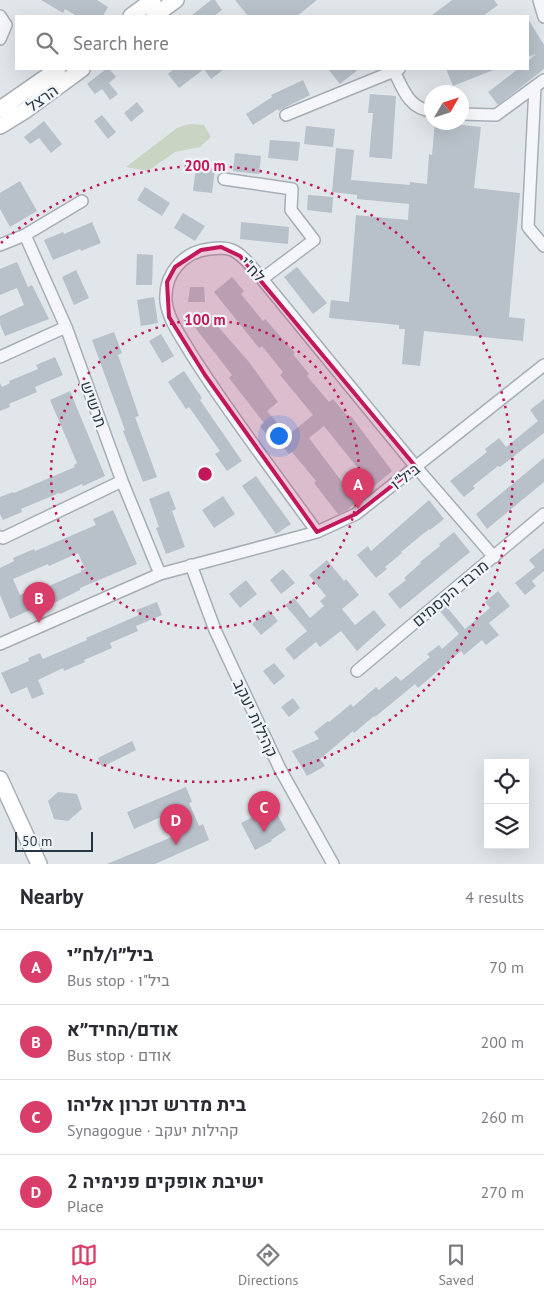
<!DOCTYPE html>
<meta charset="utf-8">
<style>
:root{--surface:#fff;--page:#f7f7f7;--text:#2b2b33;--muted:#7c7c81;--line:#e1e1e2;--accent:#d83e69}
body{margin:0;font-family:"PT Sans",Heebo,sans-serif;background:var(--page);color:var(--text)}
.controls{position:absolute;right:15px;bottom:15px;display:grid;overflow:hidden;border-radius:0px;box-shadow:0 5px 20px #0002}
.controls button{width:45px;height:45px;display:grid;place-items:center;padding:0;border:0;border-bottom:1px solid var(--line);background:var(--surface);color:var(--text);font:25px sans-serif}
.compass{position:absolute;left:424px;top:85px;width:45px;height:45px;border-radius:50%;background:var(--surface);box-shadow:0 5px 20px #0002;rotate:51deg}
.scale{position:absolute;left:15px;bottom:12px;width:78px;box-sizing:border-box;padding-left:5px;border:2px solid #283644;border-top:0;font-size:14px;line-height:18px;white-space:nowrap;color:#283644;-webkit-text-stroke:4px #f1f5f8;paint-order:stroke}
.you{position:absolute;left:278px;top:435px;width:18px;height:18px;margin:-12px;border:4px solid #fff;border-radius:50%;background:#1a73e8;box-shadow:0 0 0 8px #1a73e833}
.badge{display:grid;place-items:center;width:32px;height:32px;border-radius:50%;background:var(--accent);color:#fff;font-size:16px;font-weight:700}
.pin{position:absolute;translate:-50% -41px;filter:drop-shadow(0 1px 2px #0008)}
.pin::after{content:'';position:absolute;top:26px;width:18px;height:15px;background:inherit;clip-path:polygon(0 0,100% 0,50% 100%)}
.list{margin:0;padding:0;list-style:none}
h2{display:flex;justify-content:space-between;align-items:center;height:65px;margin:0;padding:0 20px;font-size:21px}
h2 small{font-size:16px;font-weight:400;color:var(--muted)}
.list li{display:grid;grid-template-columns:32px 1fr auto;gap:15px;align-items:center;box-sizing:border-box;height:75px;padding:0 20px;border-top:1px solid var(--line)}
.list b{display:block;font-size:19px;white-space:nowrap}
.list p{margin:0;font-size:16px;white-space:nowrap;color:var(--muted)}
.list em{font-size:16px;font-style:normal;color:var(--muted)}
.icon{flex:none;width:28px;height:28px;fill:none;stroke:currentColor;stroke-width:2;stroke-linecap:round;stroke-linejoin:round}
.map{position:relative;flex:none;width:544px;height:864px;overflow:hidden}
.search{position:absolute;background:var(--surface);box-shadow:0 5px 20px #0002;left:15px;right:15px;top:15px;height:55px;display:flex;align-items:center;gap:12px;box-sizing:border-box;padding:0 18px;border-radius:0px;color:var(--muted);font-size:19px}
.sheet{height:365px;background:var(--surface)}
nav{display:flex;justify-content:space-around;align-items:center;box-sizing:border-box;height:70px;border-top:1px solid var(--line);background:var(--surface);font-size:14px;color:var(--muted)}
nav a{display:grid;justify-items:center;gap:2px}
nav .on{color:var(--accent)}
.map>svg:first-child{display:block}
</style>
<div class="map">
<svg width="544" height="864" viewBox="0 0 544 864">
<rect width="100%" height="100%" fill="#e1e6eb"/>
<path fill="#c9d5c2" d="M190,124L204,125L211,137L200,147L175,152L148,171L126,167L177,128Z"/>
<path fill="#b8c0c9" fill-rule="evenodd" d="M41,0H97L108,7L103,16H77L65,9L63,13Z
M211,0H215L222,10L214,16H191Z
M235,0H317L297,16H248Z
M452,0H494L498,5L483,16H431Z
M528,19L544,45V69L498,105L488,92L518,69H528V61L536,54L528,57Z
M106,69H109L116,77L109,83L118,94L110,100L102,89L95,94L87,84Z
M174,69H224L211,79L204,69L179,88L168,74Z
M328,69H359L340,84Z
M446,69H496L453,86Z
M303,80L310,95L278,111V109L253,125L246,114L272,97L271,95Z
M370,94L396,96L392,159L369,157L373,113H368Z
M137,102L144,111L131,122L124,113Z
M102,115L116,132L108,139L94,121Z
M44,121L62,144L51,153L39,138L30,144L24,137Z
M435,122L481,127L474,188L520,193L509,317L525,319L523,341L424,331L420,366L402,364L405,329H399V325L329,318L331,300L349,302L356,215L408,220L409,204L357,199V195L332,192L336,148L354,150L351,180L410,185V182L427,184L429,154L432,155Z
M306,126L335,129L333,147L304,144Z
M270,140L300,142L298,161L268,158Z
M235,153L261,156L259,174L233,171Z
M196,167L215,169L212,193L193,191Z
M20,181L37,211L10,227L0,209V193Z
M145,187L170,203L162,216L137,200Z
M308,195L333,197L332,213L307,210Z
M183,213L205,226L195,241L174,228Z
M92,222L101,243L81,251L80,249L53,260L44,240L63,232L64,234Z
M241,222L289,227L288,244L240,239Z
M137,254L153,255L152,285H136Z
M17,262L28,287L32,285L49,319L5,336L0,324V316L24,305L17,288L0,295V269Z
M297,267L327,303L313,314L284,277Z
M76,270L89,298L74,305L62,277Z
M232,277L244,291L241,294L263,321L265,319L295,353L293,354L309,374L307,376L329,402L333,399L349,418L351,416L392,471L373,487L324,426L309,438L357,502L347,510L338,514L314,483L316,481L292,452L289,454L275,437L271,440L260,426L264,423L229,378L232,375L193,325L207,314L249,362L278,402L267,411L288,435L313,415L280,375L283,372L262,346L259,348L214,292Z
M190,287H204L205,302H188Z
M154,297L158,323L141,326L137,300Z
M114,332L122,353L118,355L139,416L135,417L157,477L143,482L123,431L125,430L92,340Z
M161,334L174,356L162,363L149,341Z
M55,357L63,375L35,387L37,392L9,404L10,407L0,411V383L2,387L10,383L9,381L38,369L36,365Z
M184,371L202,398L200,400L242,461L227,471L215,454L220,451L189,407L186,409L168,382Z
M70,391L105,476L83,486L82,484L60,494L59,493L21,509L22,512L3,520L0,514V497L13,492L14,493L75,467L74,465L77,463L50,400Z
M544,399V433L500,467L498,466L473,486L475,488L464,497L450,481L487,452L485,449L499,438L506,447L538,421L530,410Z
M544,458V482L487,529L476,514Z
M256,476L291,524L276,534L242,486Z
M169,491L176,509L172,511L185,547L166,554L156,528L159,527L149,499Z
M223,496L235,514L214,528L202,510Z
M429,500L444,519L430,530L429,529L401,552L402,553L385,567L387,569L376,578L357,555L368,546L371,551Z
M113,510L137,564L80,588V590L56,602L38,609L37,607L10,619L0,595V568L14,561L13,558L34,549L35,551L96,525L93,519ZM78,553L85,569L81,570V572L49,586L48,583L20,595L13,579L48,564L49,566Z
M454,532L470,552L400,609L388,594L406,580L404,578L421,563L420,562L440,546L439,544Z
M544,548V571L532,581L536,586L525,595L515,583L535,567L529,560Z
M327,560L344,581L346,579L359,595L342,609L355,625L374,610L386,625L357,651L341,631L320,647L316,642L294,660L285,649L307,631L285,605L294,598L310,618L324,606L320,601L326,596L309,575Z
M283,569L295,583L281,594L270,580Z
M246,580L257,594L240,608L229,594Z
M498,591L510,606L489,623L499,635L486,645L482,640L464,655L461,651L418,688L415,684L375,717L374,716L354,733L353,731L320,759L325,766L307,776L292,751L319,739L314,732L328,721L329,722L351,704L353,707L376,687L379,690L396,676L401,681L430,657L427,654L439,645L442,649L459,634L440,611L446,606L465,629L490,608L485,602Z
M157,602L162,615L136,626L138,631L110,643L112,648L84,660L85,662L64,671L63,668L38,680L44,694L32,699L27,687L11,694L1,673L29,661L28,658L40,653L43,659L87,640L86,638L139,615L136,610Z
M269,610L278,621L261,635L252,624Z
M274,663L285,676L274,685L263,671Z
M293,698L300,708L289,717L281,707Z
M132,741L136,750L102,767L98,758Z
M186,787L192,802L189,803L199,826L203,824L209,840L155,864H107L179,834L170,813L134,829L127,812Z
M58,792L77,794L82,809L68,821L54,819L48,801Z
M275,810L286,830L271,840L272,841L255,850L241,823L259,814L260,816Z"/>
<g fill="none" stroke-linecap="round" stroke-linejoin="round">
<g stroke="#a6aeb6" stroke-width="14">
<path id="street" d="M539,0L544,17
M0,16L6,25L0,39
M394,71C403,89 409,109 432,111
M535,87L528,227L544,246
M462,114L496,115L544,80
M286,115L399,69
M224,179L292,189L291,210L314,240L262,279
M25,235L66,327L122,481L160,574
M0,245L25,235L82,201
M0,357L66,327
M317,532C275,473 229,414 190,352C181,336 168,320 166,301C164,274 183,252 209,249C217,248 225,247 232,250C244,255 253,269 262,279L416,467L494,557
M0,537L3,538L122,481
M191,565L215,630L280,769L333,864
M0,644L160,574L317,532L356,514L544,365
M357,671L544,514"/>
</g>
<g stroke="#a6aeb6" stroke-width="18">
<path id="secondary" d="M131,16L153,0
M154,16L176,0
M0,109L58,69
M0,126L26,110L82,69
M0,779L39,864"/>
</g>
<use href="#street" stroke="#f4f6f9" stroke-width="11"/>
<use href="#secondary" stroke="#fff" stroke-width="15"/>
</g>
<path fill="#c2185b" fill-opacity="0.2" stroke="#c2185b" stroke-width="4" stroke-linejoin="round" d="M221,247L240,256L416,467L356,514L317,532L205,375L169,317L167,282L175,267L201,250Z"/>
<g fill="none" stroke="#c2185b" stroke-width="2.5" stroke-dasharray="2.5 5">
<circle cx="205" cy="474" r="154"/>
<path d="M1 243A308 308 0 1 1 1 705"/>
</g>
<g text-anchor="middle" stroke-width="4.5" stroke-linejoin="round" paint-order="stroke">
<g font-size="16" fill="#283644" stroke="#f1f5f8">
<text transform="translate(42 98) rotate(-35)" y="6">הרצל</text>
<text transform="translate(253 269) rotate(46)" y="6">לח"י</text>
<text transform="translate(94 404) rotate(70)" y="6">תרשיש</text>
<text transform="translate(405 476) rotate(-38)" y="6">ביל"ו</text>
<text transform="translate(450 593) rotate(-40)" y="6">מרבד הקסמים</text>
<text transform="translate(256 718) rotate(65)" y="6">קהילות יעקב</text>
</g>
</g>
<circle cx="205" cy="474" r="8" fill="#c2185b" stroke="#f1f5f8" stroke-width="2.5"/>
<g font-size="15" text-anchor="middle" font-weight="bold" fill="#c2185b" stroke="#f1f5f8" stroke-width="4.5" stroke-linejoin="round" paint-order="stroke">
<text x="205" y="171">200 m</text>
<text x="205" y="325">100 m</text>
</g>
</svg>
<div class="controls">
<button><svg class="icon" aria-label="locate" viewBox="0 0 24 24"><circle cx="12" cy="12" r="6"/><path d="M12 2v4M12 18v4M2 12h4M18 12h4"/></svg></button>
<button><svg class="icon" aria-label="layers" viewBox="0 0 24 24"><path d="M12 4l9 5-9 5-9-5zM3 14l9 5 9-5"/></svg></button>
</div>
<svg class="compass" viewBox="-18 -18 36 36"><path d="M0-13l5 13h-10z" fill="#e53935"/><path d="M0 13l5-13h-10z" fill="#7c7c81"/></svg>
<div class="scale">50 m</div>
<div class="you"></div>
<div class="pin badge" style="left:358px;top:509px">A</div>
<div class="pin badge" style="left:39px;top:623px">B</div>
<div class="pin badge" style="left:264px;top:832px">C</div>
<div class="pin badge" style="left:176px;top:845px">D</div>
<div class="search"><svg class="icon" aria-label="search" viewBox="0 0 24 24"><circle cx="10" cy="10" r="6"/><path d="M15 15l6 6"/></svg>Search here</div>
</div>
<section class="sheet">
<h2>Nearby<small>4 results</small></h2>
<ul class="list">
<li><span class="badge">A</span><div><b>ביל״ו/לח״י</b><p>Bus stop · ביל&quot;ו</p></div><em>70 m</em></li>
<li><span class="badge">B</span><div><b>אודם/החיד״א</b><p>Bus stop · אודם</p></div><em>200 m</em></li>
<li><span class="badge">C</span><div><b>בית מדרש זכרון אליהו</b><p>Synagogue · קהילות יעקב</p></div><em>260 m</em></li>
<li><span class="badge">D</span><div><b>ישיבת אופקים פנימיה 2</b><p>Place</p></div><em>270 m</em></li>
</ul>
</section>
<nav>
<a class="on"><svg class="icon" aria-label="map" viewBox="0 0 24 24"><path d="M3 6l6-2 6 2 6-2v14l-6 2-6-2-6 2zM9 4v14M15 6v14"/></svg>Map</a>
<a><svg class="icon" aria-label="directions" viewBox="0 0 24 24"><path d="M12 3l9 9-9 9-9-9zM9 14v-3h6M13 9l2 2-2 2"/></svg>Directions</a>
<a><svg class="icon" aria-label="saved" viewBox="0 0 24 24"><path d="M7 4h10v16l-5-4-5 4z"/></svg>Saved</a>
</nav>
